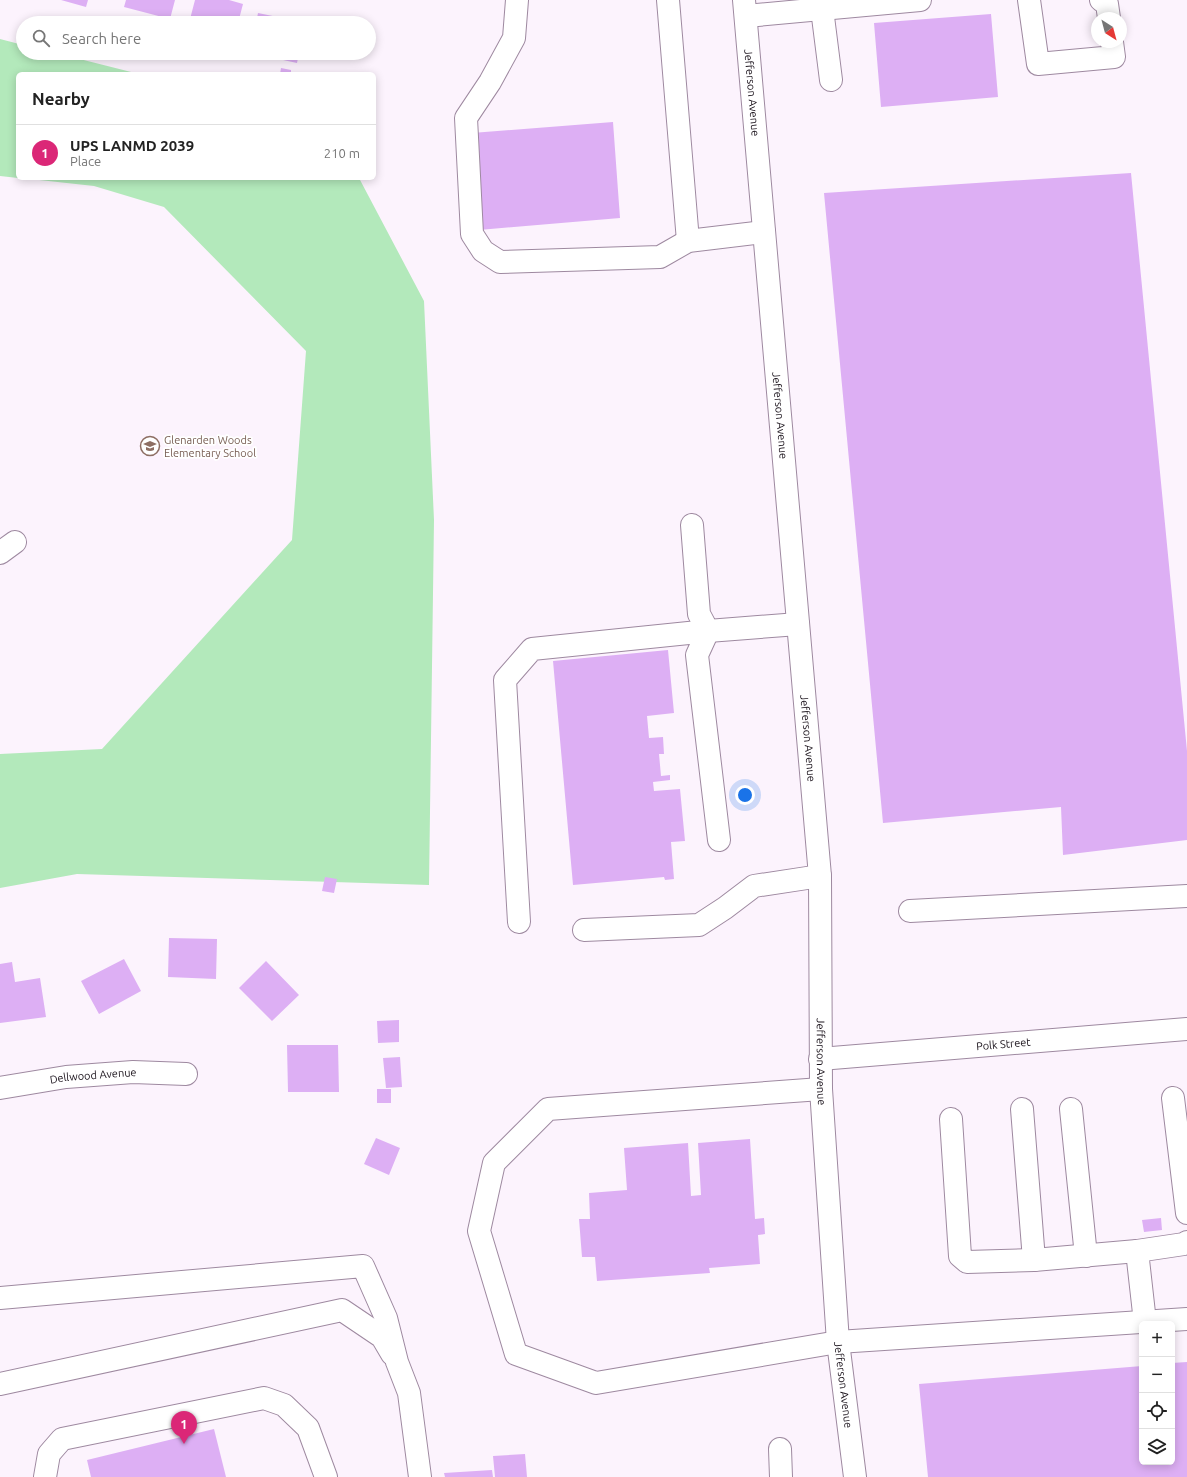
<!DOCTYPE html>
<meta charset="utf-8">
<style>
:root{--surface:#fff;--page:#f6f6f6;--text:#222;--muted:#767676;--line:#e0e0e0;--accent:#db2777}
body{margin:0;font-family:Ubuntu,sans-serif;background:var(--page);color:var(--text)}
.controls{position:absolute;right:12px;bottom:12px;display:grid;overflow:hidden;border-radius:6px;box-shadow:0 2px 10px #0003}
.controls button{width:36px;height:36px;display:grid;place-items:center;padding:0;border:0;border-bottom:1px solid var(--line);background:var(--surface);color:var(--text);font:20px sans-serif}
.compass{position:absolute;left:1091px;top:12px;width:36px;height:36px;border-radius:50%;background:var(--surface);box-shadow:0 2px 10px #0003;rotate:144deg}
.you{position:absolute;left:745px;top:795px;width:14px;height:14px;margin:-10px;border:3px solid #fff;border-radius:50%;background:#1a73e8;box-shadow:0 0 0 6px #1a73e833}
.badge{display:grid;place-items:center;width:26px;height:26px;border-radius:50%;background:var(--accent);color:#fff;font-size:13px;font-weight:700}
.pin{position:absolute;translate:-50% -33px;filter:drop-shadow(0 1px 2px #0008)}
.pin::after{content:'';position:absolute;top:21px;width:14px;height:12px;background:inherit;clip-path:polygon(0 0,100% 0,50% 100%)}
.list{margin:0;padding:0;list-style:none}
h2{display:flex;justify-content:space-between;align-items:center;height:52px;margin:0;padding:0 16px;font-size:17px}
h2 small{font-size:13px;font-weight:400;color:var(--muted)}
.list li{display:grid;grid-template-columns:26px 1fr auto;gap:12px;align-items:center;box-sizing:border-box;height:56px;padding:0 16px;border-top:1px solid var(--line)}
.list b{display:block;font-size:15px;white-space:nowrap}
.list p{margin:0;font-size:13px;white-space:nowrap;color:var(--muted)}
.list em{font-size:13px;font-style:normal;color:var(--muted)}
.icon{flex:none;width:22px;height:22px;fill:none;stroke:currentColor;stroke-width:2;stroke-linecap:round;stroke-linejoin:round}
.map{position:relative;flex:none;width:1187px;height:1477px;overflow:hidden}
.search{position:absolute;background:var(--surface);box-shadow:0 2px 10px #0003;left:16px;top:16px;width:360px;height:44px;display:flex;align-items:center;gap:10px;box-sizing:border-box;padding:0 14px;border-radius:22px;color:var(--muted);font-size:15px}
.panel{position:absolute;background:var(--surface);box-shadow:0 2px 10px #0003;left:16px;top:72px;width:360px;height:108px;border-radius:6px}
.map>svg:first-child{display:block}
</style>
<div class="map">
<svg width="1187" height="1477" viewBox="0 0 1187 1477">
<rect width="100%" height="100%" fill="#fcf3fd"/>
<path fill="#b3e9bb" d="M0,39L23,45V53H56L139,74H18V178L0,176Z
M21,178H359L424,301L434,520L429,885L77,874L0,888V754L102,749L292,540L306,351L164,207L94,186Z"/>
<path fill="#ddaff4" d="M61,0H88L86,7Z
M126,0H175L170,19L124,7Z
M195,0H229L243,4L238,23H189Z
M258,13L302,22V23H256Z
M991,14L998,97L881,107L874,23Z
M250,53H299L297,63Z
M281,68L291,70V74H280Z
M613,122L620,218L479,230L472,133Z
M1131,173L1187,751V840L1063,855L1061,807L883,823L824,193Z
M668,650L674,713L647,716L649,738L663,737L664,754H659L661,776L670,775V780L653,782L654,791L680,789L685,841L671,842L674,879L665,880L664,877L573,885L553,661Z
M325,877L337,879L334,893L322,891Z
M169,938L217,939L216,979L168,977Z
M124,959L141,991L99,1014L81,981Z
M266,961L299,995L272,1021L239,988Z
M12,962L15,982L40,978L46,1017L0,1023V964Z
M399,1020V1042L378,1043L377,1021Z
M287,1045H338L339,1092H288Z
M400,1057L402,1087L386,1088L383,1058Z
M377,1089H391V1103H377Z
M376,1138L400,1148L389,1175L364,1164Z
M750,1139L755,1219L764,1218L765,1234L758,1235L760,1264L709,1268L710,1273L597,1281L595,1257H582L579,1219H590L589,1193L627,1190L624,1148L688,1143L691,1196L701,1195L698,1143Z
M1161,1218L1162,1230L1144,1232L1142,1220Z
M1187,1362V1477H928L919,1384L1142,1366V1462H1172V1363Z
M214,1429L226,1477H91L87,1460Z
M525,1454L527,1477H495L493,1456Z
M492,1470L493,1477H445L444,1473Z"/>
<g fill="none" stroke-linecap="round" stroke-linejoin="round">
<g stroke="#9e89a0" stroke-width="24">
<g id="minor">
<path d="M517,0L514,38L490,82L466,118L472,234L483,251L500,262L660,257L688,241L764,232"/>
<path d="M668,0L688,241"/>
<path id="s1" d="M744,0L820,876L821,1089L838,1342L855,1477"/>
<path d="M1029,0L1038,64L1114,57L1112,42"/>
<path d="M1101,0L1107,4L1109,18"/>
<path d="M822,9L831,80"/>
<path d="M746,16L920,0"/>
<path d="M692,525L699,614L708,631L798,624"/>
<path d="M0,553L15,542"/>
<path d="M910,911L1187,896"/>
<path d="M519,922L505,680L532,649L708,631L697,655L719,840"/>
<path d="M584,930L699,925L725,908L754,886L820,876"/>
<path id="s2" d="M820,1059L1187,1029"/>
<path id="s3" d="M0,1088L66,1077L133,1072L186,1074"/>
<path d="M821,1089L548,1109L494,1163L479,1231L516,1354L596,1383L838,1342L1187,1319"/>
<path d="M1173,1098L1187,1213"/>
<path d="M1022,1109L1034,1260"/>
<path d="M1071,1109L1086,1256"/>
<path d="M951,1119L960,1256L967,1262L1034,1260L1137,1251"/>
<path d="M0,1298L363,1266L386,1318L397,1362L409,1393L420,1477"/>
<path d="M1145,1322L1137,1251L1184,1244L1187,1242"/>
<path d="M0,1384L342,1310L382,1337L392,1354"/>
<path d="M780,1449L781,1477"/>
<path d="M45,1477L49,1454L62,1439L264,1398L284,1405L308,1428L326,1477"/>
</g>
</g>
<use href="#minor" stroke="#fff" stroke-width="22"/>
</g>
<defs>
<g id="school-ring" transform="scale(1)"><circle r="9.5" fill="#fff" stroke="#8d6e63" stroke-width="1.5"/><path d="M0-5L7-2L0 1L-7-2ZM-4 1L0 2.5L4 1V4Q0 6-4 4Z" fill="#8d6e63"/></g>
</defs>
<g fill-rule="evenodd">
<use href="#school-ring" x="150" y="446"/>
</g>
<g text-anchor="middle" stroke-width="3.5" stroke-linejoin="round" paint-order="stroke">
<g font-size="11" fill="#181019" stroke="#fff">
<text dy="4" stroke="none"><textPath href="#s1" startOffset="93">Jefferson Avenue</textPath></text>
<text dy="4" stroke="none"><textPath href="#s1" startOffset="417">Jefferson Avenue</textPath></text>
<text dy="4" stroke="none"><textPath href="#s1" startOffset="741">Jefferson Avenue</textPath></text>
<text dy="4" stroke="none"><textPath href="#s2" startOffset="184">Polk Street</textPath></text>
<text dy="4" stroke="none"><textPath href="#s1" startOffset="1065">Jefferson Avenue</textPath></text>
<text dy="4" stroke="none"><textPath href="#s3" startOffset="94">Dellwood Avenue</textPath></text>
<text dy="4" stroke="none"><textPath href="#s1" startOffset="1389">Jefferson Avenue</textPath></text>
</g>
<g font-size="11" fill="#785e54" stroke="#fff" text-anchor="start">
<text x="164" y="444">Glenarden Woods<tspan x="164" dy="13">Elementary School</tspan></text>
</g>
</g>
</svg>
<div class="controls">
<button>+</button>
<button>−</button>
<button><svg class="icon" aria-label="locate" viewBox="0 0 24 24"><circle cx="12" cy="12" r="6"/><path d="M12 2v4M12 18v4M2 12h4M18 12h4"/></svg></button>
<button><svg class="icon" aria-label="layers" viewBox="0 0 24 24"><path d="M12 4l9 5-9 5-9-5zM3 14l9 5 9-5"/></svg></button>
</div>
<svg class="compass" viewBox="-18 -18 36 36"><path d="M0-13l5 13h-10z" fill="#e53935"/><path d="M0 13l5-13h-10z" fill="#767676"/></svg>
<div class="you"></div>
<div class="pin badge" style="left:184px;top:1444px">1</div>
<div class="search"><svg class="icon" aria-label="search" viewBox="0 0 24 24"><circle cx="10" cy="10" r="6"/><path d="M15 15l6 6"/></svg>Search here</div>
<section class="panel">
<h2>Nearby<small></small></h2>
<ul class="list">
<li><span class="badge">1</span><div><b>UPS LANMD 2039</b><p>Place</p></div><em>210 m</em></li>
</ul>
</section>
</div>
